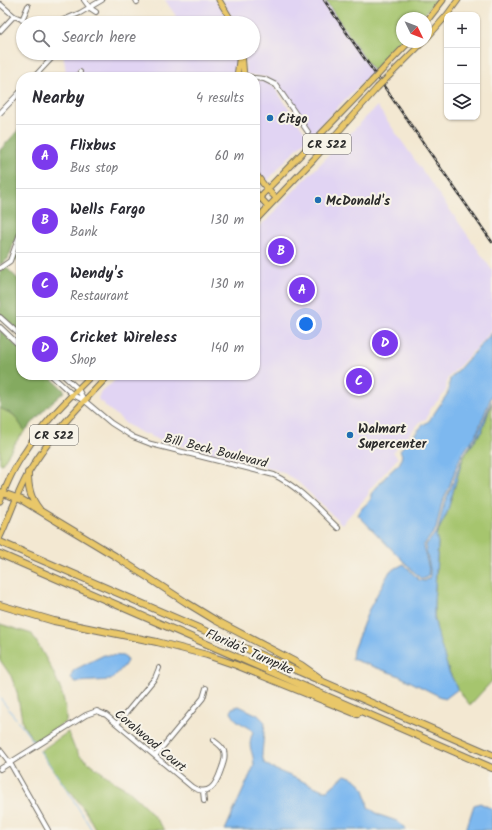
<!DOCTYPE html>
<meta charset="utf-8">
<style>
:root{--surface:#fff;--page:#f2f2f3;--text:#2b2b33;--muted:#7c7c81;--line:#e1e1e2;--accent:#7c3aed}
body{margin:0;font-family:Kalam,sans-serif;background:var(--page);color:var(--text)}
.controls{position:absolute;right:12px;top:12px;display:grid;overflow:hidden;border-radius:8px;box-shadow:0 1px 3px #0004}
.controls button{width:36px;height:36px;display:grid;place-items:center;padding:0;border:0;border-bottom:1px solid var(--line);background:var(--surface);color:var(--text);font:20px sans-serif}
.compass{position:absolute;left:396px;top:12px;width:36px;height:36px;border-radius:50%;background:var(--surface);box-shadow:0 1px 3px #0004;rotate:133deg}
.you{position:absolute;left:306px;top:324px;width:14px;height:14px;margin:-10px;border:3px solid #fff;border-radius:50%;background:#1a73e8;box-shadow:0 0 0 6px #1a73e833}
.badge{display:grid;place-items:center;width:26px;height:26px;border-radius:50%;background:var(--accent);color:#fff;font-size:13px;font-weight:700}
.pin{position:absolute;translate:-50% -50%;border:2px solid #fff;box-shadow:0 1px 4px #0006}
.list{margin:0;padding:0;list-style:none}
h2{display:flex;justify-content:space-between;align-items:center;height:52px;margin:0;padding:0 16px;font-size:17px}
h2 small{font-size:13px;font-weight:400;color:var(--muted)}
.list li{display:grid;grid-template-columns:26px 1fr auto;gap:12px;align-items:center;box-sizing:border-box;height:64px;padding:0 16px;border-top:1px solid var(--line)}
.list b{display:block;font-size:15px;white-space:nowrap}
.list p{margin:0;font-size:13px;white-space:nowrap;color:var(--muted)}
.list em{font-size:13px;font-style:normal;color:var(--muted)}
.icon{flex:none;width:22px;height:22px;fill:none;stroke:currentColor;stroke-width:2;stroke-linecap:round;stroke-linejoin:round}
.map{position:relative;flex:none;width:492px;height:830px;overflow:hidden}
.search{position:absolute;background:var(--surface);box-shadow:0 1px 3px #0004;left:16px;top:16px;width:244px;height:44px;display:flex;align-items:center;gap:10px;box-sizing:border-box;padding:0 14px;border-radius:22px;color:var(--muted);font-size:15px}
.panel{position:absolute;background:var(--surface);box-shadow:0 1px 3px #0004;left:16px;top:72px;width:244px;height:308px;border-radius:16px}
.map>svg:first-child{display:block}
</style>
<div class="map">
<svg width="492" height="830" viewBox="0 0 492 830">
<rect width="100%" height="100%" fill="#f7f3e8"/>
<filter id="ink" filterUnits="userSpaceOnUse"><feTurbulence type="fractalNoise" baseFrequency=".025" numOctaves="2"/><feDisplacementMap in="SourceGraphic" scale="8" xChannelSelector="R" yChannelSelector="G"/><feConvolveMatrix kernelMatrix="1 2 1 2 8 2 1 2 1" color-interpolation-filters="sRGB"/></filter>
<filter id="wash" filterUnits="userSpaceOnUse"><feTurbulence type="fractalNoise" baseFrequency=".012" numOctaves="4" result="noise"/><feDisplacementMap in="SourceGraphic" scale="16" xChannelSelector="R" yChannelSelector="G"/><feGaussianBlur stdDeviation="0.9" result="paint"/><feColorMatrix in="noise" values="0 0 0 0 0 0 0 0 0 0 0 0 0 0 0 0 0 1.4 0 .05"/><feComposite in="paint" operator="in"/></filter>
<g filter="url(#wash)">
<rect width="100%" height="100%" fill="#f3e8d2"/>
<path fill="#e1d4f3" d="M165,0H217L231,23H166L176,16Z
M222,0H325L373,71L283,163L265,184L255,169V80L264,81L274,87L307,135L311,133L277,83L265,77L246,74L244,53H253V23H235Z
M63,53H237L234,77H81L82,71L78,69L76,77H68L66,73Z
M377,106L492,270V331L447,379L446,390L443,395L429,410L428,416L426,419L421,421L393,452L398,458L369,490L368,495L342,524L298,482L286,474L274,469L160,440L150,436V434H144L126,424L121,419L105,406L104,403L100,402L98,398L101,391L111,384L120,375H255V232L265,221L269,220V218L286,199Z"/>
<path fill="#a6c56e" stroke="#68784c" d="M325,0H436L421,18H402V40L373,71Z
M492,403V681L470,705C447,679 434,636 434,602C434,598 435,594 435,590C436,574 437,559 438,543L436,535L447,513L463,457L482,431Z
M0,408L14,415L25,431L18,439L2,464H0Z
M0,624L32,634C46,659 68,692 66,722L34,742L23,725L17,692L11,676L0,660Z
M68,732L74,747L80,756L116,783L127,789L147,808L165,830H96L87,814L73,794L66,788L40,751Z"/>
<path fill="#84aa61" stroke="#586a46" d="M21,127V224L8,259L0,265V150Z
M21,238V256L6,267L21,282V333L0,314V271L12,262Z
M0,330L21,350V375H48L65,391L47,407L25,431L14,415L0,408Z"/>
<path fill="#7db8ef" stroke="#54728d" d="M492,333V395L476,435L462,454L457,465L449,488L442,502L436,529L423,546L429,569L428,576L424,579L420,578L358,515L362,508L371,500V494L388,474L400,463L402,455L400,450L423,425L429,421L448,393L450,379Z
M492,400L482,431L463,457L447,513L436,535L438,543L434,602V618L440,642L449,672L458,689L445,699L397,675L352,659L353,650L369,609L390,571L404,564L419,580L425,581L430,577V569L425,546L438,530L444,503L451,488L459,466L464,455L477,436Z
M104,655L125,656L127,661L124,666L111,680L76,682L71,679L72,673L74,670Z
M239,706L258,715L265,722L262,754L264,763L274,769L323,790H328L345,775C364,781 365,790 368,807L379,815L397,821L407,830H225L254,766C254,750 246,749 253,732C249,724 237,726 231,712L232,708Z
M480,803L492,809V830H466L474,805Z"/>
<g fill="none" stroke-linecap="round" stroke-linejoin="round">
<path stroke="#7db8ef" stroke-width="1" d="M0,698L34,742
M40,751L66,788L92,830"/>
</g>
</g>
<g filter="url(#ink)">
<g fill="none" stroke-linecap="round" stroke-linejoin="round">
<g stroke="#716d65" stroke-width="6">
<path id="minor" d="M84,0L90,8L96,12
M136,0L137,2
M0,4L14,16L31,23
M22,20L28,6
M56,23L80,13L102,0
M0,31L14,16
M242,76L251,77
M34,77L51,59L53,53
M78,77L80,72
M255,78L264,79L276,85L308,132
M0,113L21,91
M0,268L10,261L21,231
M0,317L21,336
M0,327L21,347
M51,375L73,395L85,401L111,423L133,437L151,444L274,475C299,487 318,509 338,528
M63,375L78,389L84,400
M117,724L155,678L159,668
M0,750L10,763L48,830
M155,756L203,698L206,688
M0,769L86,715L97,711L106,715L192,787C209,797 216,785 221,770C223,765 226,757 224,751C222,746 217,743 213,740
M203,791L204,801"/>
</g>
<g stroke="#716d65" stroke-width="7">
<path id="major" d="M219,0L233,23
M447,15L458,0
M426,22L443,0
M426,39L447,15
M242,53L244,77
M385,67L409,42
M390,75L423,42
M237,77L240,53
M255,173L267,189L276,198
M255,192L268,206
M255,202L372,81
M255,221L314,159L377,88
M0,501C7,484 14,467 25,452C43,423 68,399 92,375
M0,537C10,516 17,493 29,472C50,436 80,405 109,375"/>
</g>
<g stroke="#716d65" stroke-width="8">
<path id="highway" d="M28,473C28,487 30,498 39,509
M0,492L22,500L115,556L187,603L215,620L301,665L318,677
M0,542L492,755
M0,554L492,768
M0,605L54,621L157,642L207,655L236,665L357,714"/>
</g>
<use href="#minor" stroke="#fff" stroke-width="4"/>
<use href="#major" stroke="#e9c769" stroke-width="5"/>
<use href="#highway" stroke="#e9c769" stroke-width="6"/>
<g stroke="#2b2b2b" stroke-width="2.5">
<path id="rail" d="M324,0L492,242"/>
</g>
<use href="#rail" stroke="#f7f3e8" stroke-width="1" stroke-dasharray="3" stroke-linecap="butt"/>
<g stroke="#716d65" stroke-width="7" stroke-linecap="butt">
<path id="major-bridge" d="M372,81L385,67
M377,88L390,75"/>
</g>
<use href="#major-bridge" stroke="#e9c769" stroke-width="5"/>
</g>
</g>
<g fill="#1f6fb2" stroke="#f7f3e8" stroke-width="1.5">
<circle cx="270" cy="118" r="4"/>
<circle cx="318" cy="200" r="4"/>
<circle cx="350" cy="435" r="4"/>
</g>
<g text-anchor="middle" stroke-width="4" stroke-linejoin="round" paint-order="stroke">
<g fill="#f7f3e8" stroke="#686764" stroke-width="1">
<rect x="303" y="134" width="48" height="20" rx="3"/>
<rect x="30" y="425" width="48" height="20" rx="3"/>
</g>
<g font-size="12" font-weight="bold" fill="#2b2b2b">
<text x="327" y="148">CR 522</text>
<text x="54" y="439">CR 522</text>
</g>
<g font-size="13" font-weight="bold" fill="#2b2b2b" stroke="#f7f3e8" text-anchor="start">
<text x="278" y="123">Citgo</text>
<text x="326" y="205">McDonald's</text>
<text x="358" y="433">Walmart<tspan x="358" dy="15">Supercenter</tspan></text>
</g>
<g font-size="13" fill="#2b2b2b" stroke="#f7f3e8">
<text transform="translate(216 450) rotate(14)" y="5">Bill Beck Boulevard</text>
<text transform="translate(250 651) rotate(24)" y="5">Florida's Turnpike</text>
<text transform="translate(151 740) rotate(40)" y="5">Coralwood Court</text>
</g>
</g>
</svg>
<div class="controls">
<button>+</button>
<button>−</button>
<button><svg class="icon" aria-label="layers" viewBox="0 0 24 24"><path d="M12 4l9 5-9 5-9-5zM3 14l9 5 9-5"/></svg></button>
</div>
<svg class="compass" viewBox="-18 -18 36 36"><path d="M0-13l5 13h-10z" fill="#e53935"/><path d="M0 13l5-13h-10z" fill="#7c7c81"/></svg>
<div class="you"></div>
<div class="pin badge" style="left:302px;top:290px">A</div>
<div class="pin badge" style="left:281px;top:251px">B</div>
<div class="pin badge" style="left:359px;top:381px">C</div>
<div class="pin badge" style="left:385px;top:343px">D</div>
<div class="search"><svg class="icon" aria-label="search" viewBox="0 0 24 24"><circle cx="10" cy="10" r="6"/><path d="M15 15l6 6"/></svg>Search here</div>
<section class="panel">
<h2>Nearby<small>4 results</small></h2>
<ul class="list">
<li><span class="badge">A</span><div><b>Flixbus</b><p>Bus stop</p></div><em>60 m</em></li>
<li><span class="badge">B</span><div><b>Wells Fargo</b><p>Bank</p></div><em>130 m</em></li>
<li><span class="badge">C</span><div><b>Wendy's</b><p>Restaurant</p></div><em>130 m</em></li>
<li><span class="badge">D</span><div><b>Cricket Wireless</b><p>Shop</p></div><em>140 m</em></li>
</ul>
</section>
</div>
